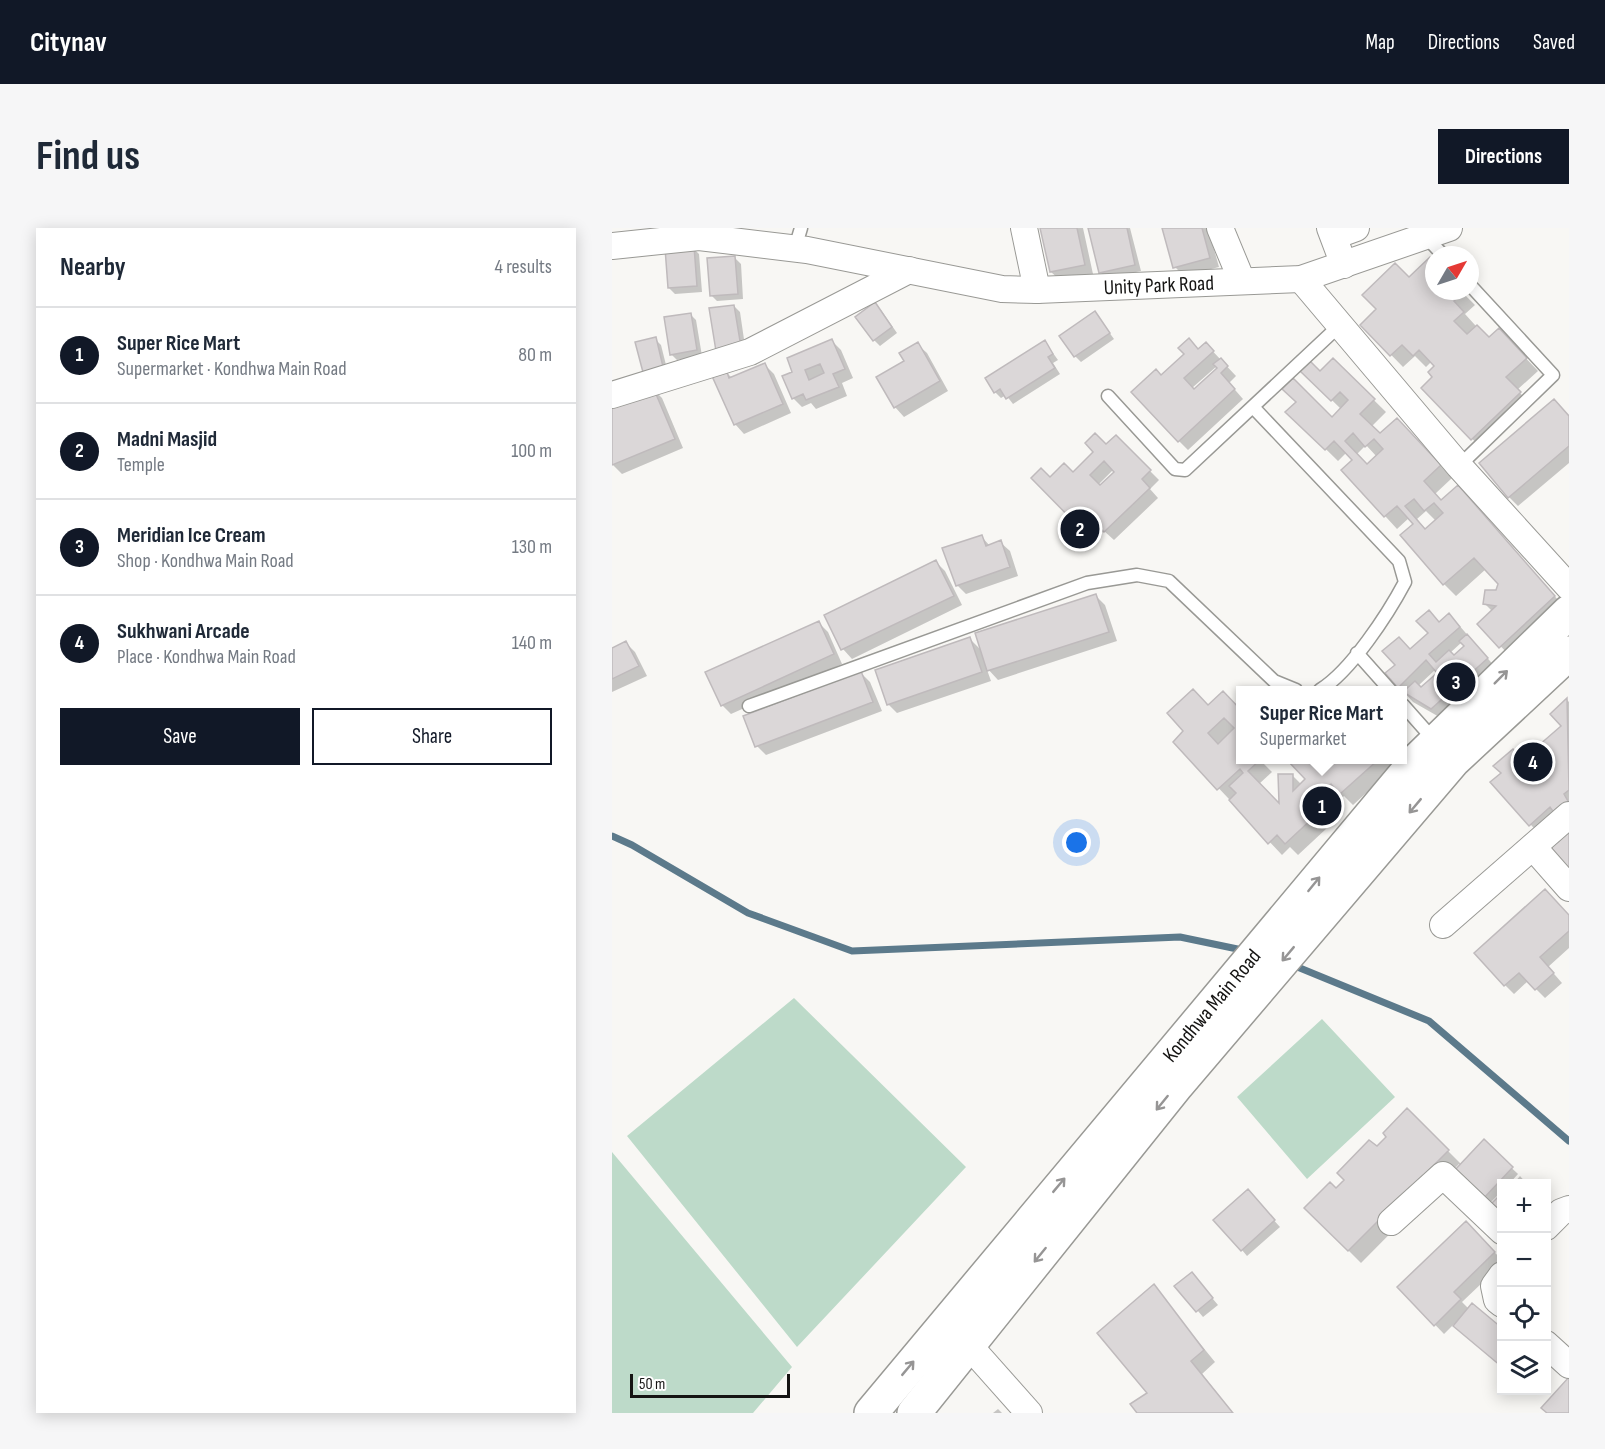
<!DOCTYPE html>
<meta charset="utf-8">
<style>
:root{--surface:#fff;--page:#f6f6f7;--text:#1f2937;--muted:#747a83;--line:#e0e1e3;--accent:#111827}
body{margin:0;font-family:"Sofia Sans Condensed",sans-serif;background:var(--page);color:var(--text)}
.controls{position:absolute;right:18px;bottom:18px;display:grid;overflow:hidden;border-radius:0px;box-shadow:0 3px 15px #0003}
.controls button{width:54px;height:54px;display:grid;place-items:center;padding:0;border:0;border-bottom:2px solid var(--line);background:var(--surface);color:var(--text);font:30px sans-serif}
.compass{position:absolute;left:813px;top:18px;width:54px;height:54px;border-radius:50%;background:var(--surface);box-shadow:0 3px 15px #0003;rotate:51deg}
.scale{position:absolute;left:18px;bottom:15px;width:160px;box-sizing:border-box;padding-left:6px;border:3px solid #151413;border-top:0;font-size:16px;line-height:21px;white-space:nowrap;color:#151413;-webkit-text-stroke:4px #fff;paint-order:stroke}
.you{position:absolute;left:465px;top:615px;width:21px;height:21px;margin:-15px;border:4px solid #fff;border-radius:50%;background:#1a73e8;box-shadow:0 0 0 9px #1a73e833}
.badge{display:grid;place-items:center;width:39px;height:39px;border-radius:50%;background:var(--accent);color:#fff;font-size:20px;font-weight:700}
.pin{position:absolute;translate:-50% -50%;border:3px solid #fff;box-shadow:0 2px 6px #0006}
.popup{position:absolute;left:624px;top:458px;width:171px;height:78px;box-sizing:border-box;display:grid;place-content:center;border-radius:0px;background:var(--surface);filter:drop-shadow(0 2px 4px #0005);font-size:20px;white-space:nowrap;color:var(--muted)}
.popup b{font-size:22px;color:var(--text)}
.popup::after{content:'';position:absolute;left:50%;top:100%;margin-left:-12px;border:12px solid transparent;border-top-color:var(--surface)}
.list{margin:0;padding:0;list-style:none}
h2{display:flex;justify-content:space-between;align-items:center;height:78px;margin:0;padding:0 24px;font-size:26px}
h2 small{font-size:20px;font-weight:400;color:var(--muted)}
.list li{display:grid;grid-template-columns:39px 1fr auto;gap:18px;align-items:center;box-sizing:border-box;height:96px;padding:0 24px;border-top:2px solid var(--line)}
.list b{display:block;font-size:22px;white-space:nowrap}
.list p{margin:0;font-size:20px;white-space:nowrap;color:var(--muted)}
.list em{font-size:20px;font-style:normal;color:var(--muted)}
.actions{display:flex;gap:12px;padding:18px 24px}
.actions a{flex:1;padding:14px 0;border:2px solid var(--accent);border-radius:0px;text-align:center;font-size:21px;color:var(--accent)}
.actions .main{background:var(--accent);color:#fff}
.icon{flex:none;width:33px;height:33px;fill:none;stroke:currentColor;stroke-width:2;stroke-linecap:round;stroke-linejoin:round}
.map{position:relative;flex:none;width:957px;height:1185px;overflow:hidden;border-radius:0px}
header{display:flex;align-items:center;gap:36px;box-sizing:border-box;height:84px;padding:0 30px;background:var(--accent);color:#fff}
header strong{font-size:28px}
nav{display:flex;gap:33px;margin-inline-start:auto;font-size:21px}
.intro{display:flex;align-items:center;justify-content:space-between;box-sizing:border-box;height:144px;padding:0 36px}
h1{margin:0;font-size:42px}
.button{padding:15px 27px;border-radius:0px;background:var(--accent);color:#fff;font-size:21px;font-weight:700}
main{display:flex;gap:36px;padding:0 36px}
aside{flex:1;background:var(--surface);border-radius:0px;box-shadow:0 3px 15px #0003}
.map>svg:first-child{display:block}
</style>
<header>
<strong>Citynav</strong>
<nav><a>Map</a><a>Directions</a><a>Saved</a></nav>
</header>
<div class="intro"><h1>Find us</h1><a class="button">Directions</a></div>
<main>
<aside>
<h2>Nearby<small>4 results</small></h2>
<ul class="list">
<li><span class="badge">1</span><div><b>Super Rice Mart</b><p>Supermarket · Kondhwa Main Road</p></div><em>80 m</em></li>
<li><span class="badge">2</span><div><b>Madni Masjid</b><p>Temple</p></div><em>100 m</em></li>
<li><span class="badge">3</span><div><b>Meridian Ice Cream</b><p>Shop · Kondhwa Main Road</p></div><em>130 m</em></li>
<li><span class="badge">4</span><div><b>Sukhwani Arcade</b><p>Place · Kondhwa Main Road</p></div><em>140 m</em></li>
</ul>
<div class="actions"><a class="main">Save</a><a>Share</a></div>
</aside>
<div class="map">
<svg width="957" height="1185" viewBox="0 0 957 1185">
<rect width="100%" height="100%" fill="#f8f7f4"/>
<path fill="#bddac9" d="M182,770L354,939L185,1119L15,908Z
M710,791L783,869L695,951L625,869Z
M0,924L180,1139L141,1185H0Z"/>
<path fill="#0003" fill-rule="evenodd" d="M430,0H471L481,46L449,53L439,44Z
M478,0H518L529,43L494,50L488,44Z
M552,0H596L607,39L572,48L563,39Z
M81,20L87,26L90,64L63,66L57,60Z
M123,30L129,36L131,71L105,73L99,67Z
M822,35V63H849L863,77L853,86L863,97L877,111L887,102L926,143L905,162L920,177L872,223L811,160L822,149L824,138L819,134L814,139L803,128L791,139L750,97L797,51Z
M122,78L128,84L134,125L111,128Z
M269,82L285,105L268,118L262,112Z
M483,85L502,111L469,134L463,128Z
M78,86L84,92L90,128L65,132L59,126Z
M43,111L49,117L57,149L39,153Z
M220,113L229,122L241,150L230,155L235,168L204,181L199,175L190,179L181,170L182,145Z
M433,114L446,132L441,135L448,146L401,176L394,167L389,170L383,164Z
M305,116L315,125L336,163L292,189L283,179L266,150L294,133Z
M594,116L624,148L617,155L631,171L576,222L567,213L549,149ZM605,138L607,140L583,163L580,160Z
M721,132L774,184L759,199L768,207L797,204L840,250L823,266L830,273L846,259L954,381L901,431L867,396L881,384L873,376L885,364L887,356L874,341L844,368L832,356L803,296L798,289L785,301L731,242L742,232L735,224L726,233L676,184L720,191L729,181L690,143L708,145ZM754,217L765,229L755,238L745,226ZM814,283L824,293L814,302L805,291Z
M153,137L162,146L179,185L132,206L123,196L113,143L121,151Z
M41,161L50,170L71,220L10,246L0,236Z
M957,188V235L906,278L897,269Z
M504,209L547,252L538,261L546,270L502,312L492,303L482,312L421,250L438,251L461,246ZM502,241L504,244L488,259L486,257Z
M369,308L378,318L388,314L398,323L406,348L354,366L345,357Z
M324,334L333,343L350,377L240,431L231,421L214,387Z
M484,368L493,377L505,413L386,452L374,439L379,453L285,485L276,476L358,411L371,424Z
M206,394L216,404L230,436L119,486L110,477Z
M828,395L846,396L884,440L829,490L801,474L787,459L798,423ZM850,414L854,419L842,429L838,425ZM824,441L828,445L809,461L806,458Z
M14,415L23,424L35,448L0,464V421Z
M249,445L258,454L270,483L154,527L145,518Z
M955,472L957,474V644L930,609L880,554L911,533L951,498L940,486Z
M597,478L629,483V532H652L650,534L660,544L647,556L668,578L680,547L690,557L695,551L678,532H783L786,536L741,577L732,568L721,579L729,587L686,627L678,619L670,627L563,514Z
M957,688V720L936,739L950,755L933,770L916,753L902,766L893,757Z
M795,882L850,937L872,914L906,946L897,956H890V963L877,976L847,936L749,1035L694,980L724,962L776,909Z
M908,948L915,956H901Z
M641,969L668,999L635,1028L630,1022Z
M854,995L890,1032V1036L850,1074L857,1081L849,1103L842,1096L832,1106L787,1059Z
M585,1052L606,1077L591,1089L565,1058Z
M541,1058L603,1134L590,1146L621,1185H527L538,1165Z
M386,1181L390,1185H381Z"/>
<g fill="none" stroke-linecap="round" stroke-linejoin="round">
<path stroke="#5c7a8b" stroke-width="7" d="M0,608L20,617L136,685L240,723L568,709L635,723
M683,738L817,793L957,913"/>
</g>
<path fill="#dbd7d8" stroke="#bfbabc" stroke-width="1.5" fill-rule="evenodd" d="M428,0H465L473,37L438,44Z
M476,0H515L523,37L487,45Z
M550,0H590L598,30L561,40Z
M82,18L85,58L56,60L53,20Z
M123,28L126,66L98,68L95,30Z
M818,29L822,33V63L852,64L842,73L852,84L842,93L855,106L865,97L877,109L887,100L915,130L894,149L909,164L859,212L809,160L820,149L816,144L822,138L807,122L801,128L790,117L778,128L748,97L764,81L750,67L783,35L797,49Z
M263,74L280,99L261,113L243,89Z
M122,77L129,119L104,123L97,80Z
M483,83L498,105L462,129L447,108Z
M79,85L85,122L58,127L52,89Z
M44,109L52,143L32,148L23,114Z
M577,110L586,121L594,114L602,123L572,150L582,161L605,140L601,136L609,130L616,138L609,145L623,161L566,214L519,164L544,141L549,147L572,126L566,120Z
M220,111L233,141L221,146L227,159L194,172L191,166L180,171L170,148L180,144L175,130ZM208,136L212,145L197,152L193,142Z
M433,112L441,126L436,129L443,140L394,171L388,161L382,165L373,150Z
M306,114L328,153L282,180L264,149L292,133L287,125Z
M721,130L763,171L748,186L768,205L785,190L829,237L812,253L829,272L846,257L943,368L887,420L865,396L884,378L871,376L873,362H884L886,356L862,330L831,357L788,307L801,296L785,278L772,289L729,242L740,232L722,213L713,222L673,184L684,174L670,161L681,150L720,189L736,172L728,164L719,173L688,143L698,133L708,143ZM741,205L753,219L762,211L771,221L755,236L733,213ZM802,271L812,283L822,275L831,285L813,301L793,278Z
M153,135L171,176L122,197L100,148L114,141L117,150Z
M41,159L63,211L0,237V177Z
M942,171L957,188V218L896,270L867,235Z
M483,205L494,216L504,207L539,242L530,251L538,260L492,304L482,294L472,304L419,250L429,240L438,249L452,235L461,244L481,224L473,215ZM492,233L502,244L488,257L478,247Z
M370,307L374,318L389,312L398,339L344,358L330,320Z
M324,332L342,368L229,422L212,387Z
M484,366L497,404L375,443L363,405Z
M817,382L827,394L837,385L848,399L817,426L824,434L837,422L842,427L852,418L847,413L855,406L876,430L819,481L791,464L803,453L809,459L825,445L814,432L786,460L773,445L783,437L770,423L787,409L798,421L816,405L804,393Z
M207,393L222,426L109,478L93,444Z
M358,409L370,444L275,477L263,442Z
M14,413L27,438L0,451V420Z
M249,443L261,474L143,519L131,488Z
M581,461L596,477L611,463L629,482V532H648L636,543L667,575L666,546H681V563L693,551L675,532H766L728,566L719,556L709,566L718,574L673,616L665,607L656,616L617,572L624,565L617,558L631,545L628,541L605,562L561,514L571,503L555,485ZM612,490L622,500L606,516L596,505Z
M955,470L957,562L952,566L957,575L943,586L938,579L917,598L878,554L889,545L881,538L901,521L911,531L949,498L938,486Z
M957,594V646L931,617Z
M933,661L957,687V703L928,729L942,745L923,762L907,745L892,758L862,725Z
M795,880L837,922L736,1023L692,980L718,954L724,960L732,952L725,945L757,912L765,918L774,909L771,905Z
M872,911L901,939L870,972L841,944Z
M636,961L663,992L629,1023L601,992Z
M890,965V992L876,979Z
M854,993L883,1024L842,1064L849,1071L822,1098L785,1059Z
M580,1044L601,1070L584,1084L562,1058Z
M542,1056L592,1122L579,1133L621,1185H525L518,1176L535,1165L485,1105Z
M860,1075L890,1100V1139L841,1098Z
M957,1149V1185H935L929,1180Z"/>
<g fill="none" stroke-linecap="round" stroke-linejoin="round">
<g stroke="#999995" stroke-width="15">
<path id="service" d="M814,9L831,27
M183,20L189,0
M496,168L563,241L573,242L728,97
M641,179L787,333L793,354C776,386 739,443 708,462
M847,238L941,147L858,57
M745,425L778,462
M791,477L822,512
M137,478L475,355L525,347L557,353L662,453L684,462"/>
</g>
<g stroke="#999995" stroke-width="28">
<g id="minor">
<path d="M412,0L425,62"/>
<path d="M608,0L630,53"/>
<path d="M718,0L732,37"/>
<path d="M722,8L744,0"/>
<path id="s1" d="M0,18L87,9L195,22L390,61L425,62L689,51L837,0"/>
<path d="M689,51L847,238L957,359"/>
<path d="M0,167L138,124L297,42"/>
<path d="M921,619L957,660"/>
<path d="M831,697L957,587"/>
<path d="M779,994L831,947L890,1003"/>
<path d="M934,999L949,984L957,981"/>
<path d="M890,1047L882,1058L885,1072L890,1076"/>
<path d="M345,1104L417,1185"/>
<path d="M934,1116L957,1137"/>
</g>
</g>
<g stroke="#999995" stroke-width="36">
<g id="primary">
<path id="s2" d="M259,1185L805,532L957,384"/>
<path d="M302,1185L565,857L841,533L957,425"/>
</g>
</g>
<use href="#service" stroke="#fff" stroke-width="12"/>
<use href="#minor" stroke="#fff" stroke-width="26"/>
<use href="#primary" stroke="#fff" stroke-width="33"/>
</g>
<defs><path id="oneway-shaft" d="M-6 0H5M1.5-3L5.5 0L1.5 3" fill="none" stroke-width="1.6" stroke-linecap="round" stroke-linejoin="round" transform="scale(1.5)"/></defs>
<g stroke="#969595">
<use href="#oneway-shaft" transform="translate(889 449) rotate(-45)"/>
<use href="#oneway-shaft" transform="translate(803 578) rotate(130)"/>
<use href="#oneway-shaft" transform="translate(702 656) rotate(-51)"/>
<use href="#oneway-shaft" transform="translate(676 726) rotate(130)"/>
<use href="#oneway-shaft" transform="translate(550 875) rotate(129)"/>
<use href="#oneway-shaft" transform="translate(447 957) rotate(-50)"/>
<use href="#oneway-shaft" transform="translate(428 1027) rotate(129)"/>
<use href="#oneway-shaft" transform="translate(296 1140) rotate(-50)"/>
</g>
<g text-anchor="middle" stroke-width="6" stroke-linejoin="round" paint-order="stroke">
<g font-size="21" fill="#151413" stroke="#fff">
<text dy="7" stroke="none"><textPath href="#s1" startOffset="552">Unity Park Road</textPath></text>
<text dy="7" stroke="none"><textPath href="#s2" startOffset="531">Kondhwa Main Road</textPath></text>
</g>
</g>
</svg>
<div class="controls">
<button>+</button>
<button>−</button>
<button><svg class="icon" aria-label="locate" viewBox="0 0 24 24"><circle cx="12" cy="12" r="6"/><path d="M12 2v4M12 18v4M2 12h4M18 12h4"/></svg></button>
<button><svg class="icon" aria-label="layers" viewBox="0 0 24 24"><path d="M12 4l9 5-9 5-9-5zM3 14l9 5 9-5"/></svg></button>
</div>
<svg class="compass" viewBox="-18 -18 36 36"><path d="M0-13l5 13h-10z" fill="#e53935"/><path d="M0 13l5-13h-10z" fill="#747a83"/></svg>
<div class="scale">50 m</div>
<div class="you"></div>
<div class="pin badge" style="left:710px;top:578px">1</div>
<div class="popup"><b>Super Rice Mart</b>Supermarket</div>
<div class="pin badge" style="left:468px;top:301px">2</div>
<div class="pin badge" style="left:844px;top:454px">3</div>
<div class="pin badge" style="left:921px;top:534px">4</div>
</div>
</main>
